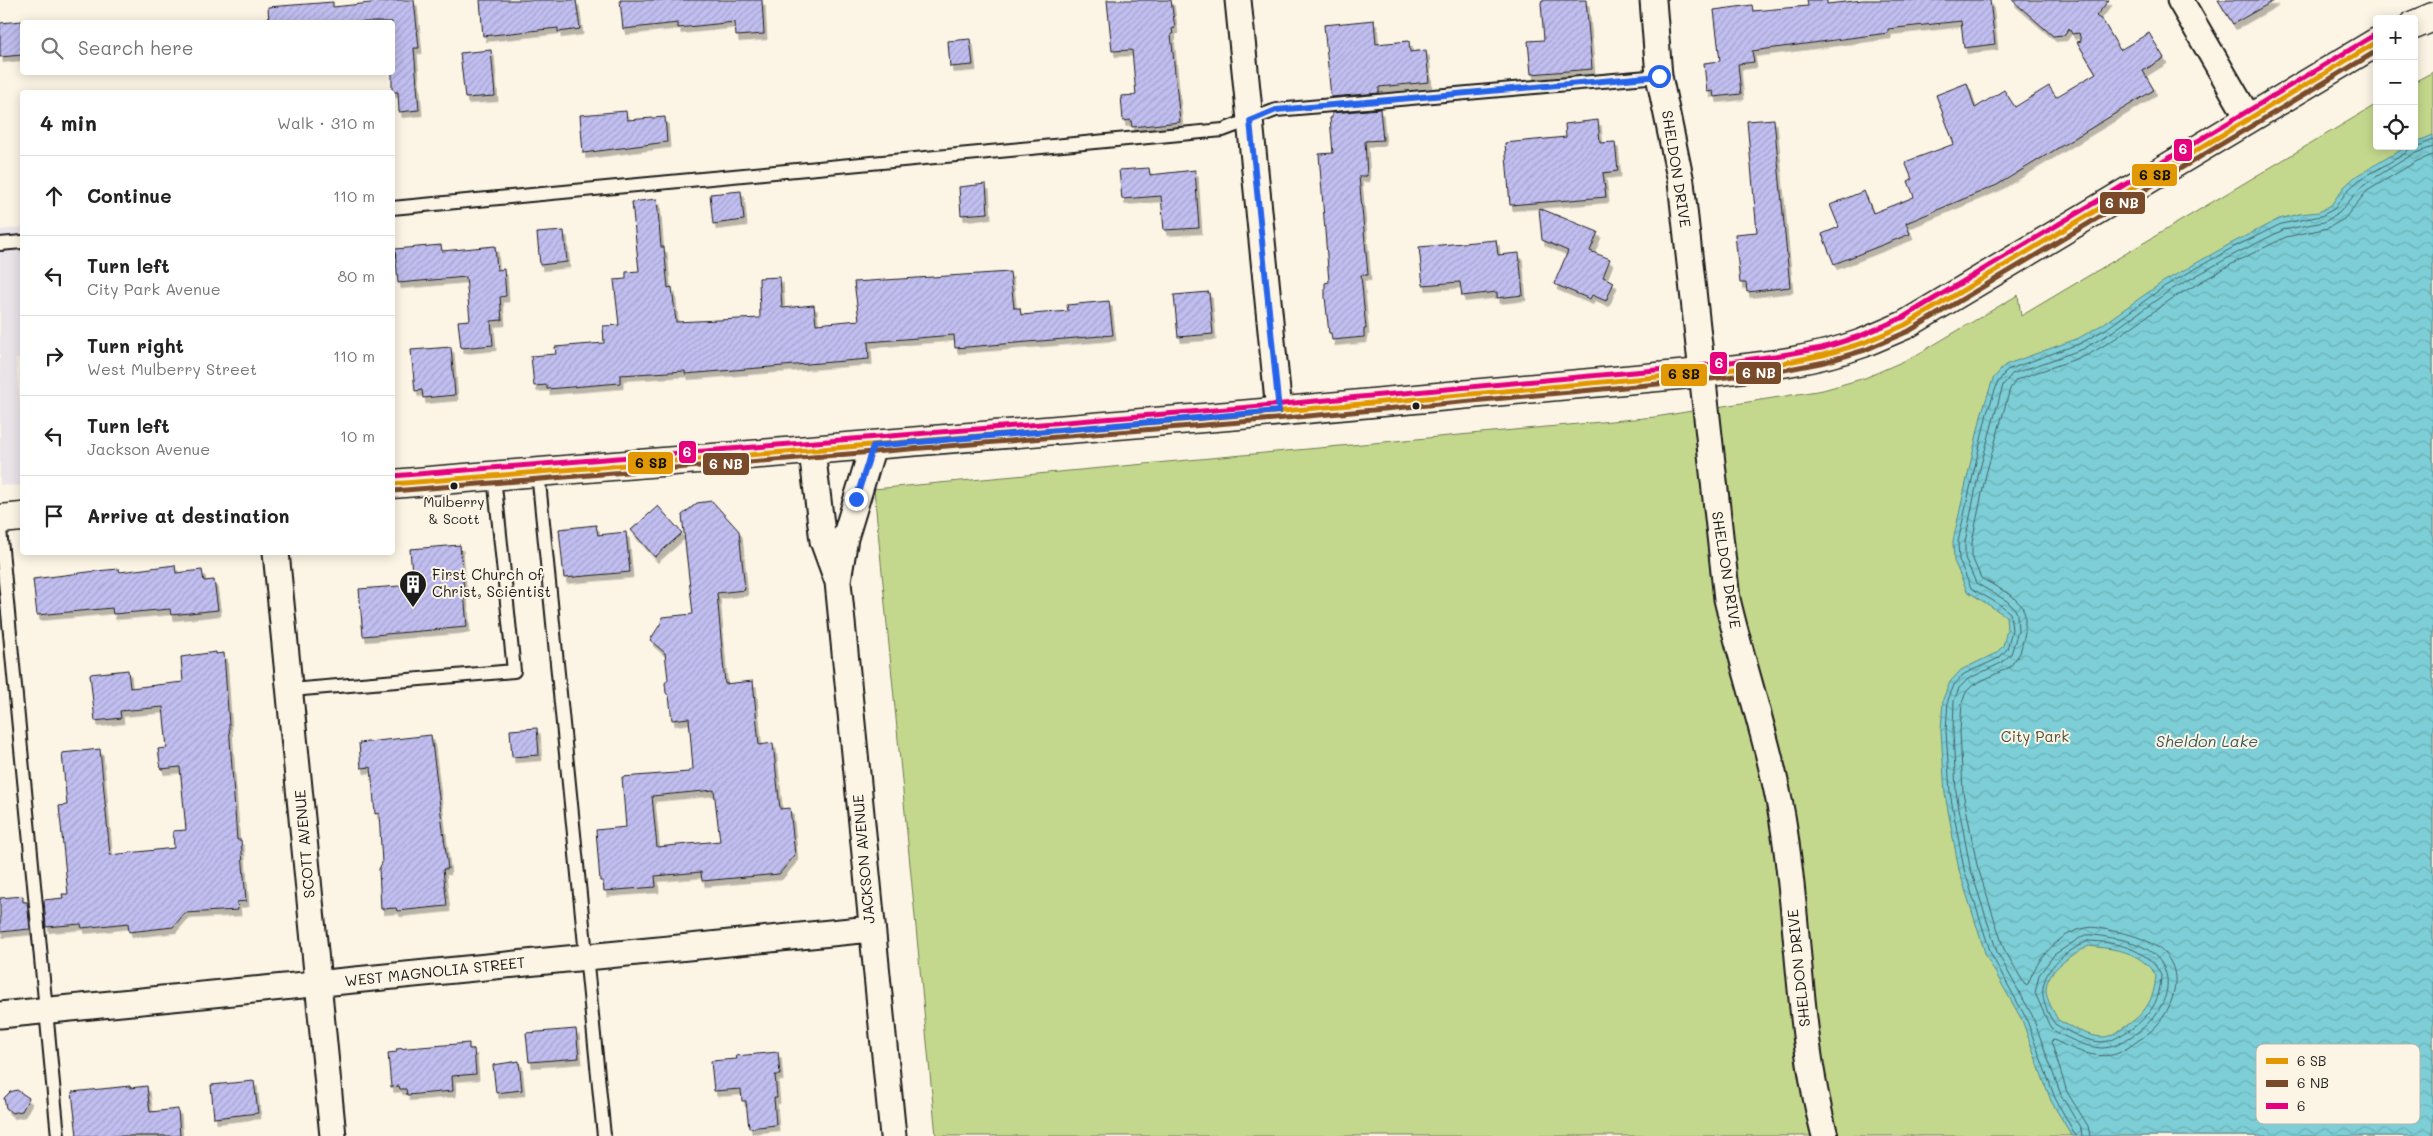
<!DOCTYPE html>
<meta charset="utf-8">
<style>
:root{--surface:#fff;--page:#f2f2f2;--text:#222;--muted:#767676;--line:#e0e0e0}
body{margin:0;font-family:Mali,sans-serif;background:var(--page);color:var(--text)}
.controls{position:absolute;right:15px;top:15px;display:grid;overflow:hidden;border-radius:5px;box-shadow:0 2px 12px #0003}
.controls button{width:45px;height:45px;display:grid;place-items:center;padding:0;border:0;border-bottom:1px solid var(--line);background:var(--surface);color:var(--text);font:25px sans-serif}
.stop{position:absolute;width:15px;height:15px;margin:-11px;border:4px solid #2563eb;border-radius:50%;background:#fff}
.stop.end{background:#2563eb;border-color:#fff;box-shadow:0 1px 5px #0008}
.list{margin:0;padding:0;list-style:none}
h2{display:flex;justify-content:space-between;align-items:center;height:65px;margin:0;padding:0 20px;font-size:21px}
h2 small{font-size:16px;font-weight:400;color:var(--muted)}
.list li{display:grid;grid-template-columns:32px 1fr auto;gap:15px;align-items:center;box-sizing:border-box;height:80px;padding:0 20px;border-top:1px solid var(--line)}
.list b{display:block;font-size:19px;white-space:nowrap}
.list p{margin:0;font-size:16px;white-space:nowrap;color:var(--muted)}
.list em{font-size:16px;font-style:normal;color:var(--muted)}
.icon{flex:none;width:28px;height:28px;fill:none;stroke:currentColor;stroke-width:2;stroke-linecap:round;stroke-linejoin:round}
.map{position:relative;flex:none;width:2433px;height:1136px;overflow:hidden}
.search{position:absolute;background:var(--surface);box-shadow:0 2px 12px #0003;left:20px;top:20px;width:375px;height:55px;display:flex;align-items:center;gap:12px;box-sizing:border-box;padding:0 18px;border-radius:5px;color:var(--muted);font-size:19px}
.panel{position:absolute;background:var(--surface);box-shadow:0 2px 12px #0003;left:20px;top:90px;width:375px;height:465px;border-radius:5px}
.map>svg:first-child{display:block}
</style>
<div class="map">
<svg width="2433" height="1136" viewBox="0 0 2433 1136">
<defs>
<pattern id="water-waves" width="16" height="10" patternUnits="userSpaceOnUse" patternTransform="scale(1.25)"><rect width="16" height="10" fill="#7dced6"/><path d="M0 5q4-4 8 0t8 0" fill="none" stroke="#6bb0b7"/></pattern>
<pattern id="building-hatch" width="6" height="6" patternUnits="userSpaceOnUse" patternTransform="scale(1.25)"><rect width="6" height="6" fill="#c1bef0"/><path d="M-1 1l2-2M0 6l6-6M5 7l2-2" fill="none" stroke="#a5a3cd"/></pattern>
<filter id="shadow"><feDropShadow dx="3" dy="5.5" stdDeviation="0" flood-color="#0004"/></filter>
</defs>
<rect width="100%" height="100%" fill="#fcf5e5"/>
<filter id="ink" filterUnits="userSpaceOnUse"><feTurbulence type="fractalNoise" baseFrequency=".02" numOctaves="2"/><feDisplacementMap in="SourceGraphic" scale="10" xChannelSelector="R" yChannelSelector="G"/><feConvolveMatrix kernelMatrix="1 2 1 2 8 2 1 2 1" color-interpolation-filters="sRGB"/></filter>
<g filter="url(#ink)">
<path fill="#eae4e8" d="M22,227V358L16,359L22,428V486L0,485V230Z"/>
<path fill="#c4d88d" stroke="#707a54" d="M2433,72V1136H936L874,489L1655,417L1823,390L1865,378L1913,357L2018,295L2021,316L2377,104V146H2414V82Z"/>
<path fill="url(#water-waves)" stroke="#56878c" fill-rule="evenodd" d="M2433,135V1136H2072L2051,1101L2022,1020L1986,956L1959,870L1945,794L1941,731L1943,699L1950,682L1961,670L1996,653L2003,646L2007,630L2006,616L1967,591L1954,561L1953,541L1982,412L1993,379L2005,365L2079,338L2103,324L2163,282L2230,244L2279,219L2299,214L2319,212L2331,205L2344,187L2356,176L2404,148L2414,146V143ZM2089,946C2119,950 2137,950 2156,975C2154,1001 2145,1014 2123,1028C2116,1033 2110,1037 2102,1037C2087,1036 2071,1027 2058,1020C2054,1012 2046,999 2046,990C2046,969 2074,954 2089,946Z"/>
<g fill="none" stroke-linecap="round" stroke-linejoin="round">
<path stroke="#436366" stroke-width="1" d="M2085,935C2096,934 2109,938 2119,939C2182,951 2180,1005 2132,1036C2122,1042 2114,1048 2101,1048C2084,1047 2065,1037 2051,1029L2035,993L2039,975L2054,955Z
M2088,941C2116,942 2146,948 2161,974C2161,1000 2150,1017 2128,1031C2119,1036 2113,1041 2103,1042C2087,1042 2068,1032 2055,1024C2027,985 2051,959 2088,941Z
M2076,1136L2055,1098L2026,1018L1991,954L1964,869L1950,793L1946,731L1948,700L1954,685L1964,674L1999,658L2007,649L2012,630L2010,613L2002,606L1971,588L1959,560L1958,542L1987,413L1998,382L2007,370L2081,343L2106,329L2165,286L2232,248L2281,224L2321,216L2334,209L2348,190L2359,180L2406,153L2410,147H2417L2433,140
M2082,1136L2081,1129L2061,1095L2032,1015L1997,952L1970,867L1956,792L1953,731L1954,701L1959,688L1968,679L2001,663L2011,654L2018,631L2017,614L2015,609L2007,601L1976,583L1965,558V542L1979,472L2003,385L2012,374L2083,349L2109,334L2169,291L2235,254L2283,230L2324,222L2339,213L2363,185L2413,154L2433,147
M2090,1136L2088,1126L2067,1092L2051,1041L2054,1040C2072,1049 2096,1060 2116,1054C2124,1051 2132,1045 2139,1040C2155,1030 2166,1017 2172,999C2186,955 2150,937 2113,931C2104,929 2094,926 2086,928C2059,932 2036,960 2028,984L2025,985L2004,949L1977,865L1963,792L1960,731L1962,703L1966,692L1973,685L2010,667L2020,653L2025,633V615L2022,606L2011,595L1981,578L1972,557V542L1986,474L2010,389L2016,380L2029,375L2088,355L2113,340L2173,298L2239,260L2286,237L2328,228L2344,219L2367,191L2417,161L2433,155"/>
</g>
<path fill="url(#building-hatch)" stroke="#1c1c1c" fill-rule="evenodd" filter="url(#shadow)" d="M399,0H414L419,48H414L419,110L399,112L398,92H392V22H269L268,7L333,2V7Z
M480,0H576L580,29L558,32V28L483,36Z
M620,0H762L764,34L736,36L735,22L678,28V23L623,29Z
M1107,0H1171L1175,28L1172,29L1173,34H1171L1180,122L1132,127L1131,120L1123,121L1121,96L1136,95L1132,50L1112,51Z
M1542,0H1586L1592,69L1531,74L1528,41L1544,40L1541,3Z
M1807,0H1827V4L1863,0H1990L1995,44L1964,48L1961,21L1888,29V33L1752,51L1754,62L1738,64L1741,94L1714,97L1713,91L1707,92L1704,63L1720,61L1714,10L1752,5L1753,11L1808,6Z
M2012,0H2109L2096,16L2103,21L2120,50L2149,33L2164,58L2143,71L2154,90L1997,185L1906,223L1910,234L1834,264L1822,234L1839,227L1830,205L1864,191L1873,213L1914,197L1908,181L1912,179L1905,162L1954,144L1936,95L1967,83L1975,108L2004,90L2015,107L2049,86L2056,97L2096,73L2077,42L2081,41L2079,33L2072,34L2069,28L2064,35L2053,36Z
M2218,0H2275L2233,24Z
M1374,20L1376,44L1409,41L1410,52L1426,50L1429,82L1379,87V93L1331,97L1324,25Z
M22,21V55L0,57V23Z
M970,39L973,65L950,67L948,41Z
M491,50L495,96L465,98L460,53Z
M1380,109L1383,140L1365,141L1367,176H1359L1368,275H1361L1366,329H1364V337L1332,340L1331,333H1329L1325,297V283L1329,282L1319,154L1333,153L1330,118H1332V113Z
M626,111L627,120L665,117L667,142L583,153L580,115Z
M1774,119L1790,287L1747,292L1746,283H1740L1735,234L1757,232L1747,121Z
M1598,120L1600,143L1615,142L1618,171L1603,173L1606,197L1510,205L1505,143L1566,137L1565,124Z
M1149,168L1150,175L1195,170L1199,228L1164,230L1161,196L1122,199L1119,170Z
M986,184L988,213L961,215L959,187Z
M741,191L744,220L713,224L710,194Z
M657,199L661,247H664L668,288L672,287L676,322L760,318L759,278L780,277L782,308L814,305L816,324L859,320L854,282L1010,272L1014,308H1020L1021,315L1068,311L1067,305L1109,301L1113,335L955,348L954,335L868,342L869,359L685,374V371L620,375V383L547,389V385L534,386L531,356L556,354L555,347L604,343L603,326L619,325L614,280L626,279V272L639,271L632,202Z
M1539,208L1598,232L1590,251L1610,259L1603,277L1614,282L1606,301L1592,295L1590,299L1554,284L1568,251L1542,240Z
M564,231L567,262L540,265L537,233Z
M1496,240L1498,255L1519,253L1523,295L1497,298V292L1462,296L1460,282L1423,285L1419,247Z
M441,245L442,251L495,246L497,270L504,269L506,296L500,297L502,320L491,321L493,345L461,348L458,321L470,320L466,277L398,283L395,249Z
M1209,292L1213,334L1178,337L1174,295Z
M451,347L455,395L423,398L422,390L415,391L411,350Z
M712,501L739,531L745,590L717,593L725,684L753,681L759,745L773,743L780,809L790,808L795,855L779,874L702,881L701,872L655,876L656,887L604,891L603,881H600L596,830L626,827L622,777L689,772V770L693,769L689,718L672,720L669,696L666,693L665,683L668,679L665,653L650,640L661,623L662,617L693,614L682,515L697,503ZM714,790L720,841L657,847L652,796Z
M658,506L682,533L655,557L631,530Z
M596,525L598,535L626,532L630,572L564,578L559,529Z
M460,545L467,627L363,636L359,589L413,585L410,549Z
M175,565L176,573L202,570L204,581L214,580L218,610L171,615L170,609L113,614L112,608L37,615L33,579L96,571L119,569L120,572Z
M216,652V654L224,653L237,840H241L246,901L237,902L238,910L185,913L173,927L129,932L128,923L82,928L81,924L46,927L44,900L63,898L62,894H68L59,806L67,805L62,753L100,749L110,855L174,848L173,831L186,830L180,767L161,769L158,749L167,748L163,707L120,711L121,718L95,721L90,674L128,670L130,688L183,682L181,657Z
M537,728L539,755L512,757L510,730Z
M431,735L448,869H443L447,906L397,911L396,908L381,909L379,869L382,863L379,813L375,814L371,767L361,768L359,743Z
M23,896V902H27L30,929L0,932V898Z
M576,1029L579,1058L529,1062L526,1033Z
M469,1043V1049H474L476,1074L452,1076L453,1091L407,1095L406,1089H400L399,1086L391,1087L388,1053L397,1052L396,1049Z
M778,1052L780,1075H775L777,1098H774L776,1125L749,1128L746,1101H742L741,1089L714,1091L711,1061L737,1059L736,1056Z
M519,1061L522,1090L496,1093L493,1065Z
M254,1081L258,1113L214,1118L211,1085Z
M130,1086V1088L147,1086L150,1112L178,1109L180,1136H77L72,1092Z
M17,1090L29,1098L22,1111L12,1113L6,1108L4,1098L10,1092Z"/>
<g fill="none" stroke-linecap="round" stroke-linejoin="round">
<g stroke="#1c1c1c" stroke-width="16">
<path id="lane" d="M392,208L1223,130L1276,110L1659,76
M0,244L22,242
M538,472L604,1136
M0,529L58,1136
M291,690L514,671L494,476"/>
</g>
<g stroke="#1c1c1c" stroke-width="29">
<path id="street" d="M1238,0L1279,411
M1653,0L1659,76L1681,182L1727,599C1744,671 1769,743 1782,816C1800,922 1797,1032 1825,1136
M2180,0L2249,119
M812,451L823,541L838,582L893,1136
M276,552L333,1136
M838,580L845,538L873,446
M0,1015L871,929"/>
</g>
<g stroke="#1c1c1c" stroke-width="31">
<path id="primary" d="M2414,25L2433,17
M392,484L1240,415L1701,373C1756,367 1811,362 1863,343C1877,337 1891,331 1905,325L2377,42
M0,519L22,517"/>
</g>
<use href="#lane" stroke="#fcf5e5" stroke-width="12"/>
<use href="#street" stroke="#fcf5e5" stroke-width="25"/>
<use href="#primary" stroke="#fcf5e5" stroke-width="28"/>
<g stroke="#fcf5e5" stroke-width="9">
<path id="bus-1" d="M392,484L1240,415L1701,373L1783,363L1823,355L1863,343L1905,325L2377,42"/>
</g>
<g stroke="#fcf5e5" stroke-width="9">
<path id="bus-2" d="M393,491L1241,422L1702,380L1784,370L1825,362L1865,350L1909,331L2377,51"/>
</g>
<g stroke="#fcf5e5" stroke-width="9">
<path id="bus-3" d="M392,476L1239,408L1700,366L1782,355L1822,348L1860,336L1902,318L2373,36"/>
</g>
<use href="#bus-1" stroke="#e19803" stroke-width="5"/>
<use href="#bus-2" stroke="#7a4b2a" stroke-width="5"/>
<use href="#bus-3" stroke="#e5007d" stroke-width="5"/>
</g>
</g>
<g fill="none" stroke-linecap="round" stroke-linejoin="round" filter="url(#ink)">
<path stroke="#2563eb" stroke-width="6" d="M856,499L873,446L1279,411L1250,121L1276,110L1659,76"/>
</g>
<defs>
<g id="building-pin" transform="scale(1.4375)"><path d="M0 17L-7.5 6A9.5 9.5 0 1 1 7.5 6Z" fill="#1c1c1c" stroke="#fcf5e5"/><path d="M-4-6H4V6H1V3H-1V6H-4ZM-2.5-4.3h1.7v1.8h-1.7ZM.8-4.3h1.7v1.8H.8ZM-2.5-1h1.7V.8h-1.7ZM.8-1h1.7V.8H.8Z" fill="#fff"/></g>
</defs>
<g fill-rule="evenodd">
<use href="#building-pin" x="413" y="584"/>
</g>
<g fill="#1c1c1c" stroke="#fcf5e5" stroke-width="2">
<circle cx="1416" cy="406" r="4.5"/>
<circle cx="454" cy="486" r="4.5"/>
</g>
<g text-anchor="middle" stroke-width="4" stroke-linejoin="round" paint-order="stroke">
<g font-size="14" fill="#1c1c1c" stroke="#fcf5e5">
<text x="454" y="507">Mulberry<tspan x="454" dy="17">&amp; Scott</tspan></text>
</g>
<g font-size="15" fill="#1c1c1c" stroke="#fcf5e5">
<text transform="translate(1676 169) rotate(81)" y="5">SHELDON DRIVE</text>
<text transform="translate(1726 570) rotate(81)" y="5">SHELDON DRIVE</text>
<text transform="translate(305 844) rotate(-95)" y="5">SCOTT AVENUE</text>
<text transform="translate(864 859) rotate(-95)" y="5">JACKSON AVENUE</text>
<text transform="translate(1799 968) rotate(-96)" y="5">SHELDON DRIVE</text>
<text transform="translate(435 972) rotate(-6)" y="5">WEST MAGNOLIA STREET</text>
</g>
<g font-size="15" fill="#1c1c1c" stroke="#fcf5e5" text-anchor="start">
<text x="432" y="580">First Church of<tspan x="432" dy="17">Christ, Scientist</tspan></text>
</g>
<g font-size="15" fill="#4e543e" stroke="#fcf5e5">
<text x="2035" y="742">City Park</text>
</g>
<g font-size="16" font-style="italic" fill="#3e5a5d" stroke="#fcf5e5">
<text x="2207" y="747">Sheldon Lake</text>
</g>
</g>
<rect x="2256" y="1044" width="164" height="80" rx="8" fill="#fcf5e5" stroke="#b9b4a9" stroke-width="1"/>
<rect x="2266" y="1058" width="22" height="6" fill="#e19803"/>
<rect x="2266" y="1080" width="22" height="7" fill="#7a4b2a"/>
<rect x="2266" y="1103" width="22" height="6" fill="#e5007d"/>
<g font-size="14" fill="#1c1c1c">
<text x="2297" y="1066">6 SB</text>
<text x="2297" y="1088">6 NB</text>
<text x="2297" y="1111">6</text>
</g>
<g stroke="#fcf5e5" stroke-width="2">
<rect x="2173" y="138" width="20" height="24" rx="5" fill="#e5007d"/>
<rect x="2131" y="163" width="47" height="24" rx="5" fill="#e19803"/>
<rect x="2099" y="191" width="47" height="24" rx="5" fill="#7a4b2a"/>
<rect x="1709" y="351" width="19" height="24" rx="5" fill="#e5007d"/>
<rect x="1735" y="361" width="47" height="24" rx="5" fill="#7a4b2a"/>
<rect x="1660" y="363" width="48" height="24" rx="5" fill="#e19803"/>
<rect x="678" y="440" width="19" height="24" rx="5" fill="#e5007d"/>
<rect x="627" y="451" width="47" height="24" rx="5" fill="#e19803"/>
<rect x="702" y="452" width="48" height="24" rx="5" fill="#7a4b2a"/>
</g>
<g font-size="14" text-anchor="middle" font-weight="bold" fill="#fff">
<text x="2183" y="154">6</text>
<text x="2122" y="208">6 NB</text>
<text x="1719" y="368">6</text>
<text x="1759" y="378">6 NB</text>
<text x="687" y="457">6</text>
<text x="726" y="469">6 NB</text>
</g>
<g font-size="14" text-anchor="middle" font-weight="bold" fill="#111">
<text x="2155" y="180">6 SB</text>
<text x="1684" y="379">6 SB</text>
<text x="651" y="468">6 SB</text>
</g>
</svg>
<div class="controls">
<button>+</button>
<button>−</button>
<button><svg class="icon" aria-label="locate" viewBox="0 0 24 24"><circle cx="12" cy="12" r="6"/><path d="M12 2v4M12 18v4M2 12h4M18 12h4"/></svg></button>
</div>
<div class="stop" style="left:1659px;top:76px"></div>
<div class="stop end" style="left:856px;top:499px"></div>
<div class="search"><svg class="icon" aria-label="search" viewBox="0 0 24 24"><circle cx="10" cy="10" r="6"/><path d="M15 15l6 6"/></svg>Search here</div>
<section class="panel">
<h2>4 min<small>Walk · 310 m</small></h2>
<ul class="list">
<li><svg class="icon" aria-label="ahead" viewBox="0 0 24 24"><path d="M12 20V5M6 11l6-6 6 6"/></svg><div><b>Continue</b></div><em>110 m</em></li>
<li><svg class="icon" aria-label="left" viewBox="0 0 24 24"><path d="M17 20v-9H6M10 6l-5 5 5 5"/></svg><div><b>Turn left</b><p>City Park Avenue</p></div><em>80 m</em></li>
<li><svg class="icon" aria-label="right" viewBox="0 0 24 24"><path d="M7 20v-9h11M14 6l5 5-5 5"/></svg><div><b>Turn right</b><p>West Mulberry Street</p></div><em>110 m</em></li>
<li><svg class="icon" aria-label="left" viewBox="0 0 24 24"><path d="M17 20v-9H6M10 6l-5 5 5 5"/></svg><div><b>Turn left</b><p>Jackson Avenue</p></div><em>10 m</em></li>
<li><svg class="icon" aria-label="arrive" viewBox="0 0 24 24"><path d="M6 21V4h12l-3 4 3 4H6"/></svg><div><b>Arrive at destination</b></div></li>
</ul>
</section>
</div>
